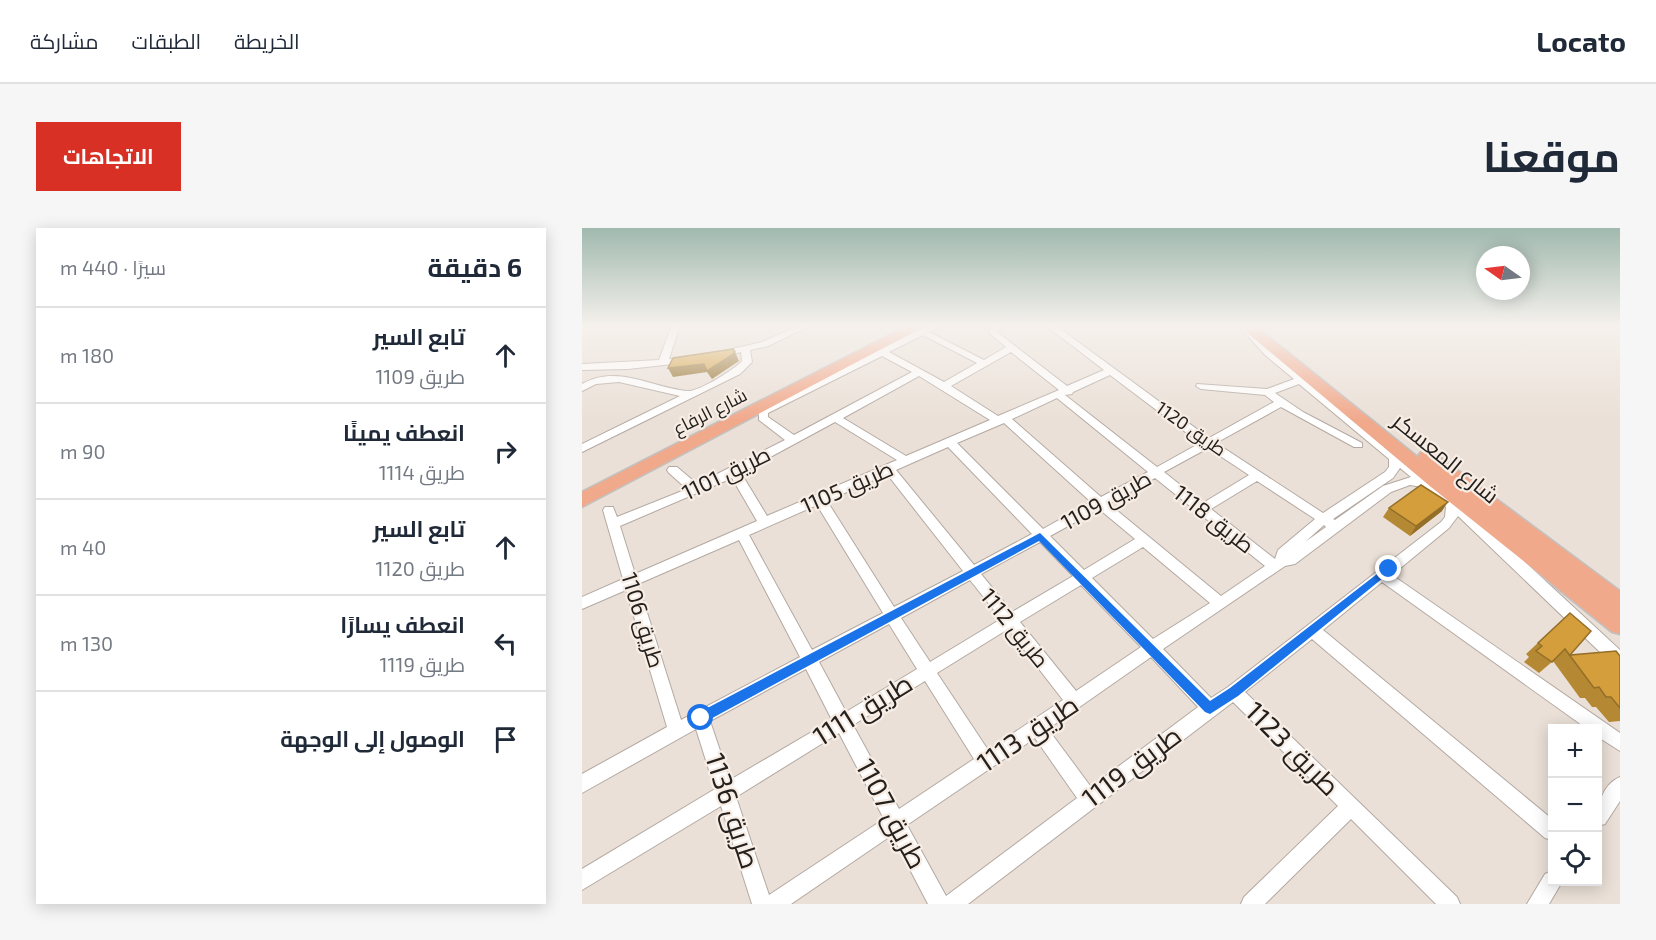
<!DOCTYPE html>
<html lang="ar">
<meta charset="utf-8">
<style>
:root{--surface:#fff;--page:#f6f6f7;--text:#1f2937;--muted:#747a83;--line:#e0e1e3;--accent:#d93025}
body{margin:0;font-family:"Exo 2",Cairo,sans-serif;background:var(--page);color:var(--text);direction:rtl}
.controls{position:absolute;right:18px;bottom:18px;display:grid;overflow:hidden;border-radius:0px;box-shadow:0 3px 15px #0003}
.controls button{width:54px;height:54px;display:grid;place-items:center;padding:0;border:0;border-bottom:2px solid var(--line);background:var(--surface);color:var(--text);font:30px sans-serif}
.compass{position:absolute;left:894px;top:18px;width:54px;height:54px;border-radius:50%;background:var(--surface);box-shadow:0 3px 15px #0003;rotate:284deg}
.stop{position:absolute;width:18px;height:18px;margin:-14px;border:4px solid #1a73e8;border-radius:50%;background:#fff}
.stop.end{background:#1a73e8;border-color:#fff;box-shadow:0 2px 6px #0008}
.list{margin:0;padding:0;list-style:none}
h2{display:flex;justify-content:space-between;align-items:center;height:78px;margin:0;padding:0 24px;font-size:26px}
h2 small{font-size:20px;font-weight:400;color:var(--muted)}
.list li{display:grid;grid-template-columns:39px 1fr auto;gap:18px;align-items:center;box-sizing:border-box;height:96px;padding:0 24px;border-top:2px solid var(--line)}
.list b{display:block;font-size:22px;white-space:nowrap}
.list p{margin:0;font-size:20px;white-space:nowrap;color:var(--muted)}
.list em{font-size:20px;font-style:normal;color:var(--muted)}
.icon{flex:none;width:33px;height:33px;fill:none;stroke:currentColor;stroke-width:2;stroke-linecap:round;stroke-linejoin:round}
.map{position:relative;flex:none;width:1038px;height:676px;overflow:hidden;direction:ltr;border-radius:0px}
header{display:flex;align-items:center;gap:36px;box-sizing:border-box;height:84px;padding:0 30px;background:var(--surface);border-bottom:2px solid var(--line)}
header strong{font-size:28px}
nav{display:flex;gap:33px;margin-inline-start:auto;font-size:21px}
.intro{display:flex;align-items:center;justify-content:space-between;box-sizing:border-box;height:144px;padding:0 36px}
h1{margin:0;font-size:42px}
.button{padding:15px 27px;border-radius:0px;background:var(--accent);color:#fff;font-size:21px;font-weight:700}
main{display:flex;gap:36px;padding:0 36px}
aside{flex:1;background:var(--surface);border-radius:0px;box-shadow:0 3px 15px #0003}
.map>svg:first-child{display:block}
</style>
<header>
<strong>Locato</strong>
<nav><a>الخريطة</a><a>الطبقات</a><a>مشاركة</a></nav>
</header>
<div class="intro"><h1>موقعنا</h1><a class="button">الاتجاهات</a></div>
<main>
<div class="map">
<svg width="1038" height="676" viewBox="0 0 1038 676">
<rect width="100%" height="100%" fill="#eae0d7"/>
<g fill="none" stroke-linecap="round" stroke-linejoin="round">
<g stroke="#b3a9a2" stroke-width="2">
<path id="minor" d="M90,97H98L87,131L109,130V134L46,141L0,142V136L77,132Z
M218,97H230L186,118L168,122L170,134L158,146L0,224V216L98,168L37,154L14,156L0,163V156C35,136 68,159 104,163C115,165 152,142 160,133L159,124L136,130L133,129V125L180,114Z
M347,97H358L347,104L402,132L424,119L407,105L410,97H419L415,104L485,158L522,142L463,97H473L627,210L692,174L683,167L619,161L614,158L615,156L685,161L712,151L683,127L656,97H665L689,123L904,298L1038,422V437L1020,426L876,288L867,300L810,347L1038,505V523L1016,509V500H1004L800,354L741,402L970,591V612L963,610L730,411L663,464L875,669L878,676H854L769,591L683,676H659L662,669L756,578L651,474L386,676H346L310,607L209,676H170L139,578L0,662V641L133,561L114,501L0,565V546L85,499L44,362L0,381V369L41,351L21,282L23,279H31L35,289L105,261L87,245L85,242L87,239H95L115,256L203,212L177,192V182ZM341,107L395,135L362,154L307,124ZM429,124L477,162L416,188L369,158ZM300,128L330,144L212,207L186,189V185ZM528,147L618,215L575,239L483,167L490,166L491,164ZM337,148L408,192L324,228L261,190ZM717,156L807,231V239L803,244L741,285L634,215L699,179L772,219H780V215L721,184L693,165ZM475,170L566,244L519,269L430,191ZM253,194L315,232L185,288L159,245ZM422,195L509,274L461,301L375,215ZM366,219L450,306L392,337L314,242ZM626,220L667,247L621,275L582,244ZM818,240L829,249L801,258L753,292L751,291L811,250ZM305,246L381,343L312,379L245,273ZM150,250L175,293L53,346L38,298ZM573,250L683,338L639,368L527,276ZM675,253L733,291L696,322L693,331L629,281ZM828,257L840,259L864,279L863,289L859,294L646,459L629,470L581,421L703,338L713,336L809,264ZM235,277L301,385L230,422L167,307ZM517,281L553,311L502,342L468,308ZM742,297L744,299L723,314ZM157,312L218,429L99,492L56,356ZM458,314L491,348L430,384L399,346ZM561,319L628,375L571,411L510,350ZM388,352L419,391L348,434L319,390ZM499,357L559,419L494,463L438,394ZM307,396L335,441L264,484L237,434ZM426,401L481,472L406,522L355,445ZM569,429L616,479L509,559L466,501ZM224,441L250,492L148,552L128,493ZM343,453L392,531L317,581L271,497ZM257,505L302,591L187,667L154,569ZM453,510L495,570L364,668L325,597Z
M1038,549V573L1023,596L1016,598C1016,579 1018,558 1038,549Z
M970,643V654H980L967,676H945L963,646Z"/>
</g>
<g stroke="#c2c1c0" stroke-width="3">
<path id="primary" d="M327,97H345L0,279V264Z
M656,97H672L838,231L836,228L839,224H851L1038,363V406L1030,404L849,259Z"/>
</g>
<use href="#minor" fill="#fff" fill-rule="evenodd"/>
<use href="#primary" fill="#f1a98c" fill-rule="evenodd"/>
</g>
<path fill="#b58833" d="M807,280L860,283L828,308L801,289Z
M988,385V427L1038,428V493L1027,494L1014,479H1010L1003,470H998L971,433L957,445L942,434L947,429L944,426Z"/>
<path fill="#946f29" d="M153,124L157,133L130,151L125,144L91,149L86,140L122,136Z
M866,274L860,283L828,308L834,298Z"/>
<path fill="#d39e3b" stroke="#946f29" stroke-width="1.5" d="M151,121L153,124L150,127L125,143L122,136L86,140L91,130Z
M839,257L866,274L834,298L807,280Z
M988,385L1009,403L988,427L1034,423L1038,428V480L1029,469H1024L1017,459L1012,460L983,421L970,434L954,423L960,418L956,415Z"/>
<linearGradient id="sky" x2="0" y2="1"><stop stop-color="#a0b9ae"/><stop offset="0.51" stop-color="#f6f1ed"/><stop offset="1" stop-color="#f6f1ed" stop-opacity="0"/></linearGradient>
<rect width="1038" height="192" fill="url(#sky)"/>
<path fill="#1a73e8" d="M458,305L628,473L648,460L804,339H810L812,341L656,468L628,486L623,484L457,313L123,494H114V486Z"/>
<g text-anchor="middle" stroke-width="4.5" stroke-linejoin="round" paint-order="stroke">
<g font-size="18" fill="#24201d" stroke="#f7ede5">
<text transform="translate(128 184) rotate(-27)" y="6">شارع الرفاع</text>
<text transform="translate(609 201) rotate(35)" y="6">طريق 1120</text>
</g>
<g font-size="22" fill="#24201d" stroke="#f7ede5">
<text transform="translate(864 230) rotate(39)" y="8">شارع المعسكر</text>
<text transform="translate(144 245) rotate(-26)" y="8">طريق 1101</text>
<text transform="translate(265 259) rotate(-24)" y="8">طريق 1105</text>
<text transform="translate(524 272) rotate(-29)" y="8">طريق 1109</text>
<text transform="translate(632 291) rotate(38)" y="8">طريق 1118</text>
<text transform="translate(61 392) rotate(73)" y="8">طريق 1106</text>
<text transform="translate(433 400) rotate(51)" y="8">طريق 1112</text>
</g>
<g font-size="27" fill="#24201d" stroke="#f7ede5">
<text transform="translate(281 482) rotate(-32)" y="9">طريق 1111</text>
<text transform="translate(446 506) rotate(-34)" y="9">طريق 1113</text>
<text transform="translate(710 521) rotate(45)" y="9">طريق 1123</text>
<text transform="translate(550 539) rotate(-37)" y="9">طريق 1119</text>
<text transform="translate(150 583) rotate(72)" y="9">طريق 1136</text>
<text transform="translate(309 586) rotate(62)" y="9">طريق 1107</text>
</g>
</g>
</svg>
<div class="controls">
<button>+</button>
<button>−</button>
<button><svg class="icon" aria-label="locate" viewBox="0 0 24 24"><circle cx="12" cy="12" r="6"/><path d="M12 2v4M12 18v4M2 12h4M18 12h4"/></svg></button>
</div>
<svg class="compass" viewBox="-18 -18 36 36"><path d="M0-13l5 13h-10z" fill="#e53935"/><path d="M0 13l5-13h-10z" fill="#747a83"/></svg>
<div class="stop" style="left:119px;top:490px"></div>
<div class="stop end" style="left:807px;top:341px"></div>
</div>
<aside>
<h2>6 دقيقة<small>سيرًا · 440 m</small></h2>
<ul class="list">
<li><svg class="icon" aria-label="ahead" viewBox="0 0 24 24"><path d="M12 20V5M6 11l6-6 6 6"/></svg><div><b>تابع السير</b><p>طريق 1109</p></div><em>180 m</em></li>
<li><svg class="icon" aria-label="right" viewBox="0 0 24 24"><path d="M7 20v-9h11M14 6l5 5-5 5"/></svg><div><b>انعطف يمينًا</b><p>طريق 1114</p></div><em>90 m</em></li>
<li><svg class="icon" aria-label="ahead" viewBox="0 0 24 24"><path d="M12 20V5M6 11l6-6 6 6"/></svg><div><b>تابع السير</b><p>طريق 1120</p></div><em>40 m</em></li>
<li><svg class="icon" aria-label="left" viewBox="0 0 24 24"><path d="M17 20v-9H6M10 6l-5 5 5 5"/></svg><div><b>انعطف يسارًا</b><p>طريق 1119</p></div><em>130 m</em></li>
<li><svg class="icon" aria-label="arrive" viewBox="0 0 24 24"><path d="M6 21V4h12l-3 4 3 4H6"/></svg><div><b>الوصول إلى الوجهة</b></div></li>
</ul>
</aside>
</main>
